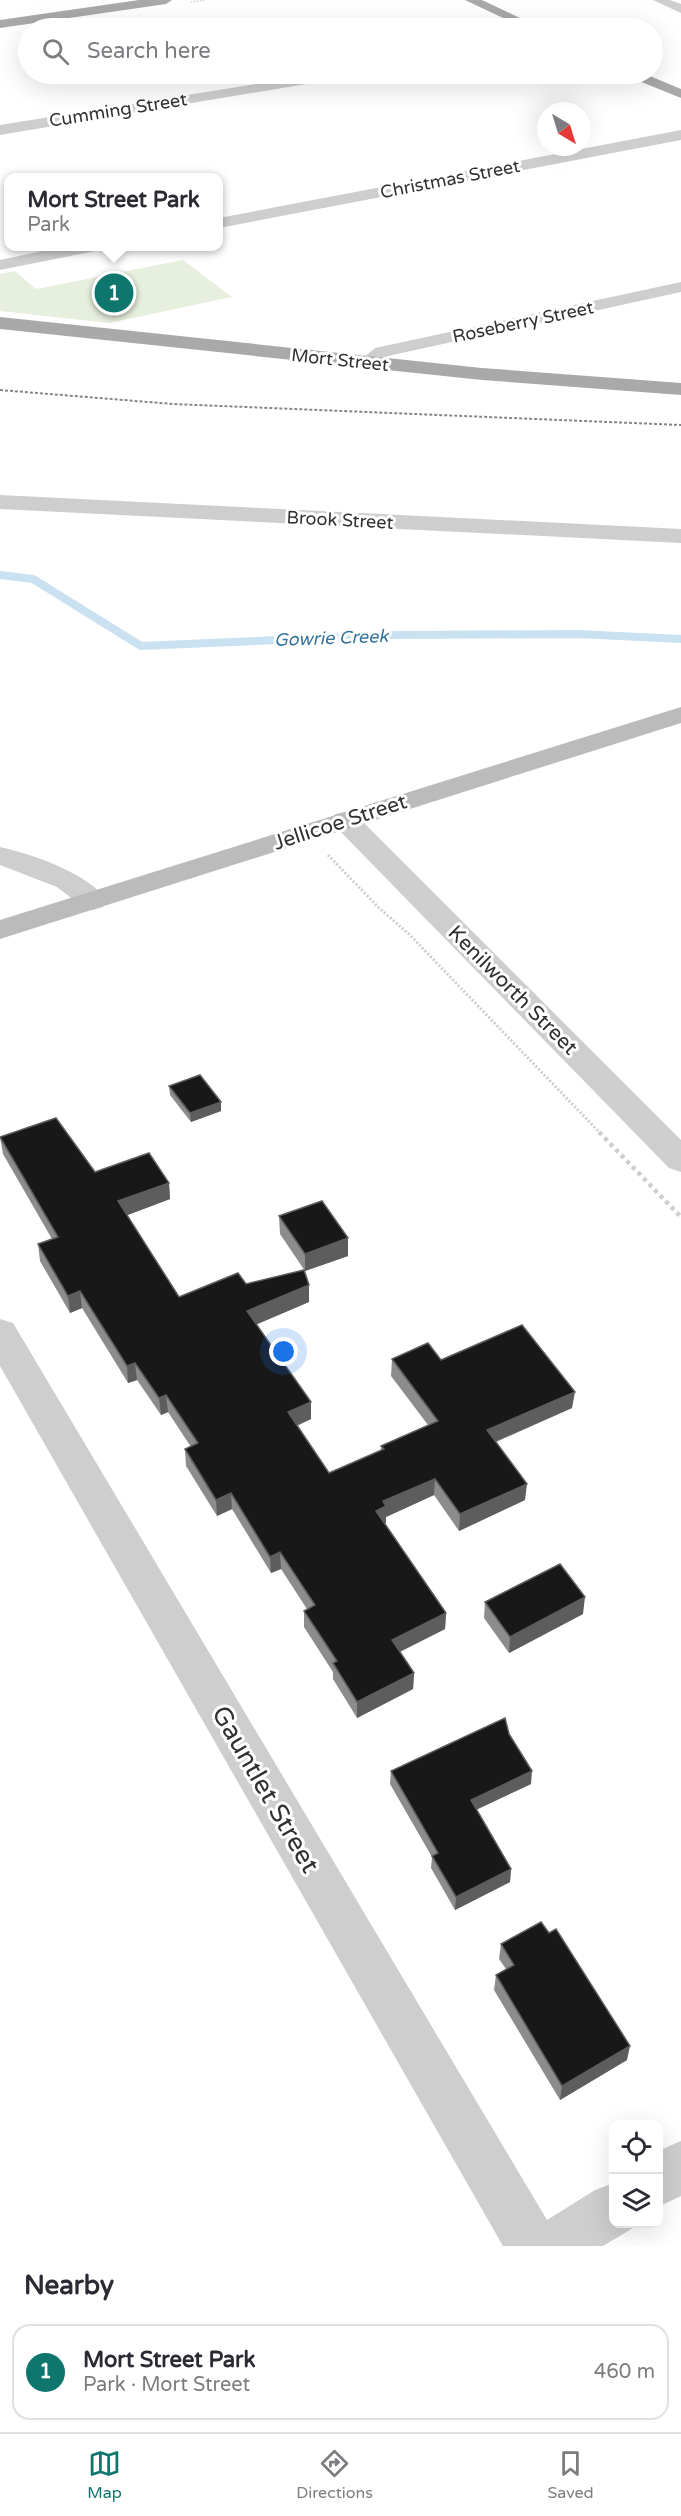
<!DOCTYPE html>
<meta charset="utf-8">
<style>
:root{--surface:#fff;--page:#f7f7f7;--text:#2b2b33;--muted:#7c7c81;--line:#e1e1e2;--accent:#0f766e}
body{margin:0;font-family:"Varela Round",sans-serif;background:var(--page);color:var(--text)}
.controls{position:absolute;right:18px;bottom:18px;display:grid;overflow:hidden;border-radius:12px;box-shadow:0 6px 24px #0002}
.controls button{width:54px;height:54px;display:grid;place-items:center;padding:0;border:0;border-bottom:2px solid var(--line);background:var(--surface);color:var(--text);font:30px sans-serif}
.compass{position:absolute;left:537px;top:102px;width:54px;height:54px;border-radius:50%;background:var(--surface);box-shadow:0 6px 24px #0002;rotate:142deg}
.you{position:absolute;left:284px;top:1352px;width:21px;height:21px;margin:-15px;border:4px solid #fff;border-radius:50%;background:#1a73e8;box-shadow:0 0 0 9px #1a73e833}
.badge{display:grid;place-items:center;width:39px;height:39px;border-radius:50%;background:var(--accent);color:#fff;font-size:20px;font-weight:700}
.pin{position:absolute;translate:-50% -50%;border:3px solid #fff;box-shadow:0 2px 6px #0006}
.popup{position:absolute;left:4px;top:173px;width:219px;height:78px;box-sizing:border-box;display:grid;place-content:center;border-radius:12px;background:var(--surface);filter:drop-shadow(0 2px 4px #0005);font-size:20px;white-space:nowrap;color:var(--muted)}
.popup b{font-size:22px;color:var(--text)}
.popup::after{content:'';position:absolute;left:50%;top:100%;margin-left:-12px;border:12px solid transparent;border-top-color:var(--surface)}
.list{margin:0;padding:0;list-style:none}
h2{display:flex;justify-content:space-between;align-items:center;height:78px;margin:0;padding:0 24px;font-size:26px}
h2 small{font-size:20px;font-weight:400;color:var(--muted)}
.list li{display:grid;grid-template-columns:39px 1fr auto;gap:18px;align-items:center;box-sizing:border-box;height:96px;margin:0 12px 12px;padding:0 12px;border:2px solid var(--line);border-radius:18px}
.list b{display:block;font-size:22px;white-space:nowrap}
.list p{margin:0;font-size:20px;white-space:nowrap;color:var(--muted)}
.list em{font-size:20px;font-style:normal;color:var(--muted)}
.icon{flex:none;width:33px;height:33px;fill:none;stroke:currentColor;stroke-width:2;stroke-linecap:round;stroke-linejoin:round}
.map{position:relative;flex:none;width:681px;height:2246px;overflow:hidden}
.search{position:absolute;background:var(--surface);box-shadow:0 6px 24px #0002;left:18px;right:18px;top:18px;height:66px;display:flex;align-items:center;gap:15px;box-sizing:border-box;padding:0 21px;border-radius:33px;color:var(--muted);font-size:22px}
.sheet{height:186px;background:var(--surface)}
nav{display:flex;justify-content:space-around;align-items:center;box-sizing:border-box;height:84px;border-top:2px solid var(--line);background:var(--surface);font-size:16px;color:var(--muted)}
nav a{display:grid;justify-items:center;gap:3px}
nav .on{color:var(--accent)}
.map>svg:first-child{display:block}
</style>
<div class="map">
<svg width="681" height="2246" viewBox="0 0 681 2246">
<rect width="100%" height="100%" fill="#fff"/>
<path fill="#e7efde" d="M183,260L232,297L109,323L0,311V274L15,271L36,289Z"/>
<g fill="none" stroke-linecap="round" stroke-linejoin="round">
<path stroke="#c9e1f0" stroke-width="8" d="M0,575L33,579L141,646L394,635L578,634L681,639"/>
<path stroke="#cecece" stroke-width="1.5" stroke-dasharray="1.5 1.5" stroke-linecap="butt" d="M191,2L205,0"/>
<path stroke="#cecece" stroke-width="3" stroke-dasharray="2 2" stroke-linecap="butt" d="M328,855L379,908L409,934L600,1133"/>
<path stroke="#cecece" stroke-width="4.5" stroke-dasharray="4 4" stroke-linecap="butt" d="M599,1132L681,1217"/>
<path fill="#cecece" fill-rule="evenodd" d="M653,0H670L681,4V13Z
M319,74H349L342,78L0,135V125Z
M681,130V140L219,228V218Z
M66,246H103L95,251L0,270V260Z
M681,282V292L388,356C379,363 372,370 360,367L357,363L375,348Z
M0,495L681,529V543L0,509Z
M345,812L355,814L681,1140V1172L669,1168L335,826L331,820L335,814Z
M0,847C32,854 88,873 108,901L103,907L93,910L83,907L57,887L0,865Z
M0,1319L13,1323L547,2220L595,2190L614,2183V2224H634L633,2228L603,2246H503L0,1366Z
M681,2141V2196L658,2207V2151Z"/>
<path fill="#bbb" fill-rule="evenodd" d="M681,707V723L0,939V920Z"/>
<path fill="#a9a9a9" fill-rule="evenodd" d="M139,0H172L166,4L0,28V20Z
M465,0H482L541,28H524Z
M627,74H645L681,89V98L629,77Z
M0,317L482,368L681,383V395L482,380L0,329Z"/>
<path stroke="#868686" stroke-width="2" stroke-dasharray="3 2" stroke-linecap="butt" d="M0,390L173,404L681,425"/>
</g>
<path fill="#8c8c8c" d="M169,1086L221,1111L191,1122L170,1095Z
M0,1137L95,1172L169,1183L170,1199L127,1215L179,1297L246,1284L309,1285V1302L257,1324L311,1419L297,1426L329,1473L381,1450V1446L428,1425L391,1376L392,1359L441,1360L572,1408L496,1442L525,1500L459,1531L434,1495L386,1517V1523H385L446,1613L445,1629L400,1652L414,1673L413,1689L357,1718L333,1679V1672L304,1627V1611L307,1609L281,1569L271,1573L232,1509L217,1516L186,1466L185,1449L191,1447L168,1412L161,1415L137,1380L128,1383L82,1308L70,1313L40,1261L38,1244L52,1239L3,1154Z
M279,1216L348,1238V1256L305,1271L280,1234Z
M485,1602L583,1614L509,1653L484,1618Z
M509,1734L531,1784L476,1810L511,1869L510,1882L455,1910L431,1868L432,1857L390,1784L391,1771Z
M501,1944L627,2060L560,2100L494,1990L496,1975L506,1969L499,1959Z"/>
<path fill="#5d5d5d" d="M221,1102V1111L191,1122L190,1113Z
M169,1183L170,1199L120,1218L118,1201Z
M348,1238V1256L305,1271V1254Z
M309,1285V1302L248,1328L247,1311Z
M80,1291L82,1308L70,1313L68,1296Z
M135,1363L137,1380L128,1383L127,1366Z
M575,1392L572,1408L485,1446L487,1430Z
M166,1395L168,1412L161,1415L159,1398Z
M311,1402V1419L288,1429V1412Z
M435,1479L434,1495L386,1517V1523L376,1527V1511L383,1501Z
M527,1484L525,1500L459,1531L460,1514Z
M231,1493L232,1509L217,1516L216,1500Z
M280,1552L281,1569L271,1573L270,1557Z
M585,1597L583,1614L509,1653L510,1637Z
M446,1613L445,1629L391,1656L392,1640Z
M414,1673L413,1689L357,1718V1702Z
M532,1771L531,1784L469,1813L471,1800Z
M511,1869L510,1882L455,1910L456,1897Z
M630,2046L627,2060L560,2100L562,2086Z"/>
<path fill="#181818" stroke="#5d5d5d" stroke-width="1.5" d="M200,1075L221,1102L190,1113L169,1086Z
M56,1118L95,1172L149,1153L169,1183L118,1201L179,1297L238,1273L246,1284L304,1270L309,1285L247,1311L311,1402L288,1412L329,1473L384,1449L381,1446L438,1421L392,1359L428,1343L441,1360L522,1325L575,1392L487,1430L527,1484L460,1514L435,1479L383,1501L386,1506L376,1511L446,1613L392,1640L414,1673L357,1702L333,1663L337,1661L304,1611L315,1605L280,1552L270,1557L231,1493L216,1500L185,1449L198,1443L166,1395L159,1398L135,1363L127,1366L80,1291L68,1296L38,1244L58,1237L0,1137Z
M322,1201L348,1238L305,1254L279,1216Z
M560,1564L585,1597L510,1637L485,1602Z
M505,1718L509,1734L532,1771L471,1800L511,1869L456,1897L432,1856L438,1853L391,1771Z
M541,1922L549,1933L556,1929L630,2046L562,2086L496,1975L514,1965L501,1944Z"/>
<g text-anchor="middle" stroke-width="6" stroke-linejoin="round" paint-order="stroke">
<g font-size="18" fill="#313131" stroke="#fff">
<text transform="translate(118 110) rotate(-9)" y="6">Cumming Street</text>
<text transform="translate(450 179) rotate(-11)" y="6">Christmas Street</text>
<text transform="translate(523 322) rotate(-12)" y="6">Roseberry Street</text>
<text transform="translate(340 360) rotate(6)" y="6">Mort Street</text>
<text transform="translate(340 520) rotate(3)" y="6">Brook Street</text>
</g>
<g font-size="18" font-style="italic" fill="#36749c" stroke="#fff">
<text transform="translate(331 638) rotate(-2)" y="6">Gowrie Creek</text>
</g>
<g font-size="21" fill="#313131" stroke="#fff">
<text transform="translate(340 822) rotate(-18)" y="7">Jellicoe Street</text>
<text transform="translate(513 990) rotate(45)" y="7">Kenilworth Street</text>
</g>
<g font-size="26" fill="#313131" stroke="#fff">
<text transform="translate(266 1789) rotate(60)" y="9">Gauntlet Street</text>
</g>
</g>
</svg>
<div class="controls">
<button><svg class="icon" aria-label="locate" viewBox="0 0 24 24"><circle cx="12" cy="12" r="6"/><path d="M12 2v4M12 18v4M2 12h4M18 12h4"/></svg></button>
<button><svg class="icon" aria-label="layers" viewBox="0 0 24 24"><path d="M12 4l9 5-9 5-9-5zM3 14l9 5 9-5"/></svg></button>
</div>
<svg class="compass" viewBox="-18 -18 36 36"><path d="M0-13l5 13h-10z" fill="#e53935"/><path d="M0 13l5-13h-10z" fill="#7c7c81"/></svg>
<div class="you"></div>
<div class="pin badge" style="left:114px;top:293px">1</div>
<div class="popup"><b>Mort Street Park</b>Park</div>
<div class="search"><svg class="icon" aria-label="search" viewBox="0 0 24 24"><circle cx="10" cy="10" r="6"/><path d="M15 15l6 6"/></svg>Search here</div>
</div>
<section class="sheet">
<h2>Nearby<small></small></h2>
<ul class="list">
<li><span class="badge">1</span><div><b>Mort Street Park</b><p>Park · Mort Street</p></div><em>460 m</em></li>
</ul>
</section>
<nav>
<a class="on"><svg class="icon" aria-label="map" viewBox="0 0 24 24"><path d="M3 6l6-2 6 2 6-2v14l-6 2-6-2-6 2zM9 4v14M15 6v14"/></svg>Map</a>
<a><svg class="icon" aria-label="directions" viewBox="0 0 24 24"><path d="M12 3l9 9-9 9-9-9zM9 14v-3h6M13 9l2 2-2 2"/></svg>Directions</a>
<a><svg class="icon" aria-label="saved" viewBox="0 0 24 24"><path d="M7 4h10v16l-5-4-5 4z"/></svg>Saved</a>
</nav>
